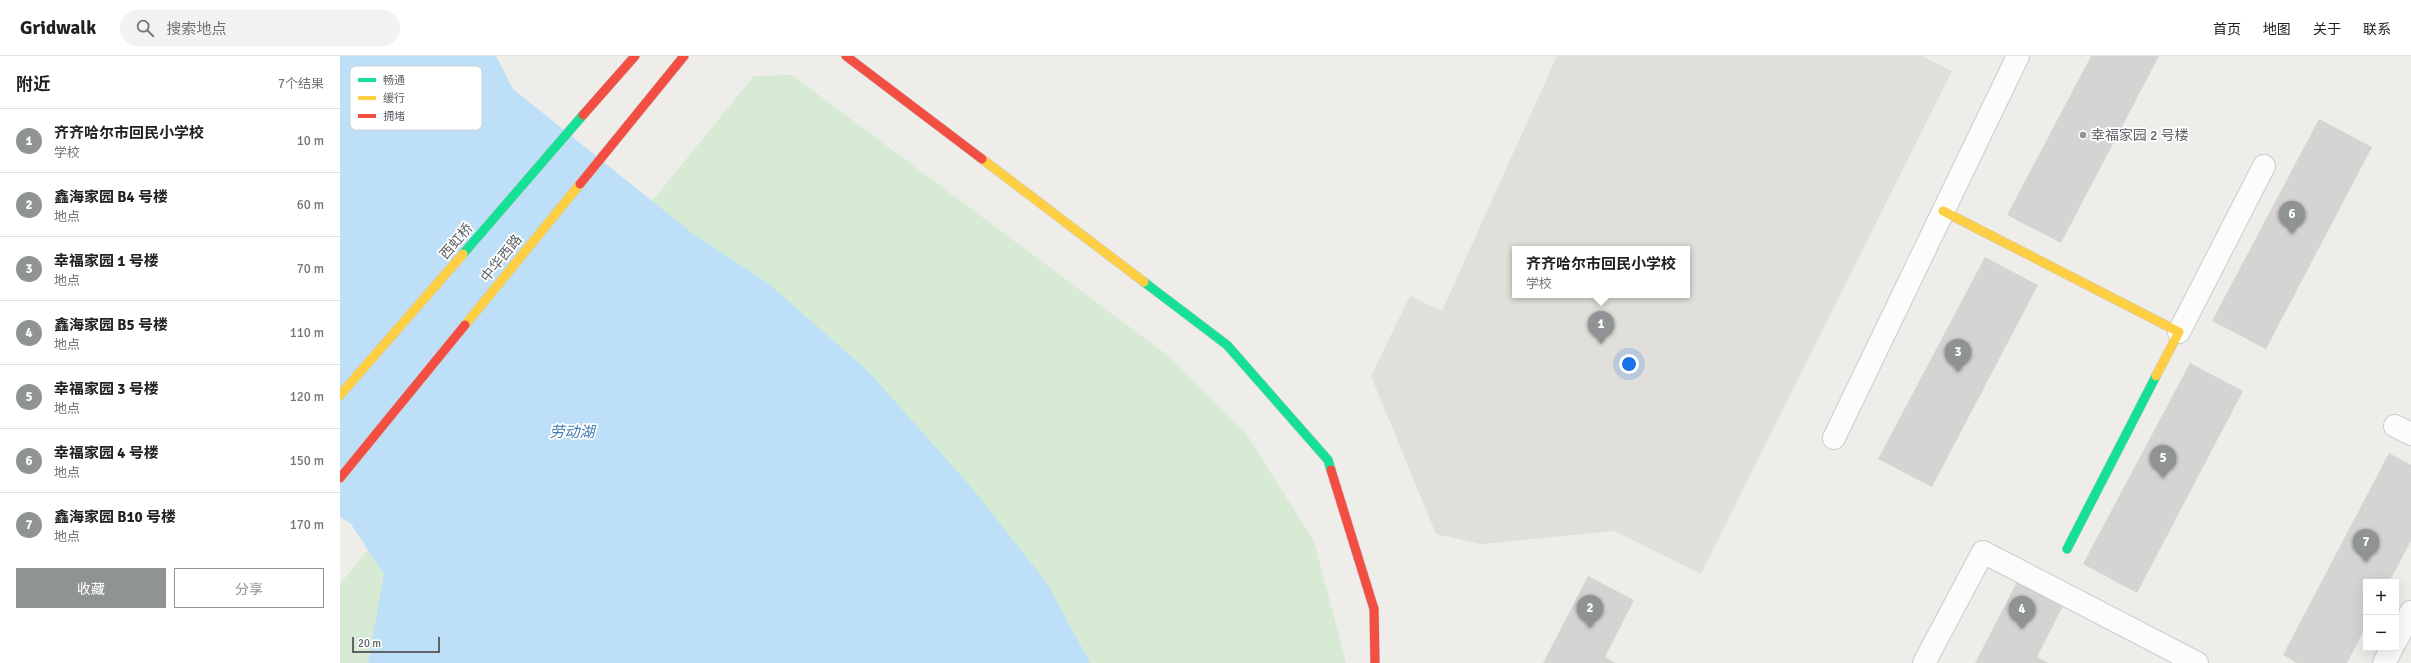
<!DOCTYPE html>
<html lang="zh">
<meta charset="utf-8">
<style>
:root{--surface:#fff;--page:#f2f2f2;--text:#202124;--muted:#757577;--line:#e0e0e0;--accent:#909394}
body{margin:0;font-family:Signika,"Noto Sans SC",sans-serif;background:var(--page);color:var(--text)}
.controls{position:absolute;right:12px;bottom:12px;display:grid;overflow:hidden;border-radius:0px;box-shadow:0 4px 16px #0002}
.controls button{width:36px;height:36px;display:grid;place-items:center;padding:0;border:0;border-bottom:1px solid var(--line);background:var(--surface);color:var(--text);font:20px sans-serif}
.scale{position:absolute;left:12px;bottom:10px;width:88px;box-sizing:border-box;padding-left:4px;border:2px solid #5e6267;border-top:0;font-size:11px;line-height:14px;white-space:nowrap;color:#5e6267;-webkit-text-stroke:3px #fff;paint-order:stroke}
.you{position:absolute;left:1289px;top:308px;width:14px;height:14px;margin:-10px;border:3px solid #fff;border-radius:50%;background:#1a73e8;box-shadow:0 0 0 6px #1a73e833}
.badge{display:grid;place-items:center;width:26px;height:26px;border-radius:50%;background:var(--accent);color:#fff;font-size:13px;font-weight:700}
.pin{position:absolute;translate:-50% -33px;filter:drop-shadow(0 1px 2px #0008)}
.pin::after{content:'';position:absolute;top:21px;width:14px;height:12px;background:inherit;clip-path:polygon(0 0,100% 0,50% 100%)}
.popup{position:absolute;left:1172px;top:190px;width:178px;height:52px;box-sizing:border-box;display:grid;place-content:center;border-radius:0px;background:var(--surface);filter:drop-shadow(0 1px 3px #0005);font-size:13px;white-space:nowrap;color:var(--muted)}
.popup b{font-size:15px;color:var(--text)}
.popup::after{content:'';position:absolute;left:50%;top:100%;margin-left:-8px;border:8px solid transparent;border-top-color:var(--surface)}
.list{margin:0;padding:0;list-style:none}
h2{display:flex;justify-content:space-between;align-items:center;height:52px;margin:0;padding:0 16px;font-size:17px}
h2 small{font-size:13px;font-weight:400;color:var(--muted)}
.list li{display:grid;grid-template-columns:26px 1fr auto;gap:12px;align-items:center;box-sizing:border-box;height:64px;padding:0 16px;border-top:1px solid var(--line)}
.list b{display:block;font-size:15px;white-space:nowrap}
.list p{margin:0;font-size:13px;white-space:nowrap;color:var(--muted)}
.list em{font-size:13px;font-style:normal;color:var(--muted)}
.actions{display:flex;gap:8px;padding:12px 16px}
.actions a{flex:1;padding:9px 0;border:1px solid var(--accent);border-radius:0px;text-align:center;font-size:14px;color:var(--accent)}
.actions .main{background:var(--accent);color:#fff}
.icon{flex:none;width:22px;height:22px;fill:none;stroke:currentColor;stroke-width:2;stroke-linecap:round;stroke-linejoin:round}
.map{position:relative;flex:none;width:2071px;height:607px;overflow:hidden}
header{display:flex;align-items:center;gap:24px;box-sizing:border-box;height:56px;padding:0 20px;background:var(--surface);border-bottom:1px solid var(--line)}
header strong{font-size:19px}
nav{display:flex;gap:22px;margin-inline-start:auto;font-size:14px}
.search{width:280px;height:36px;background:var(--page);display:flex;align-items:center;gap:10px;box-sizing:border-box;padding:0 14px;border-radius:22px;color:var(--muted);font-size:15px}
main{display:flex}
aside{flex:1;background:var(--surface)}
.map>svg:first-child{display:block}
</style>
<header>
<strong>Gridwalk</strong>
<div class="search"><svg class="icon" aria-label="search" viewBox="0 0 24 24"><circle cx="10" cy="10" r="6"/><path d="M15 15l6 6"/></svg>搜索地点</div>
<nav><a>首页</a><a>地图</a><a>关于</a><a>联系</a></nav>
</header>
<main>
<aside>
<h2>附近<small>7个结果</small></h2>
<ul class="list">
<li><span class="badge">1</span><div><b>齐齐哈尔市回民小学校</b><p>学校</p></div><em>10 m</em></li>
<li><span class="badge">2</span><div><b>鑫海家园 B4 号楼</b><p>地点</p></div><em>60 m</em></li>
<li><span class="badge">3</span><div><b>幸福家园 1 号楼</b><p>地点</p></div><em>70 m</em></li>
<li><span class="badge">4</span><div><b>鑫海家园 B5 号楼</b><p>地点</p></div><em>110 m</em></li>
<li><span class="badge">5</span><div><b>幸福家园 3 号楼</b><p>地点</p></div><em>120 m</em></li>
<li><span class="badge">6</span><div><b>幸福家园 4 号楼</b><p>地点</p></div><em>150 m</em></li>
<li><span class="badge">7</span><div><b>鑫海家园 B10 号楼</b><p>地点</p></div><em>170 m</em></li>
</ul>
<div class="actions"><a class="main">收藏</a><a>分享</a></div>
</aside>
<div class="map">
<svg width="2071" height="607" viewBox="0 0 2071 607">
<rect width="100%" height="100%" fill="#eeede9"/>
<path fill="#e1dfd9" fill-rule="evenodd" d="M1217,0H1582L1612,15L1361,518L1274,475L1141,488L1096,478L1031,320L1070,240L1102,255ZM1175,193H1347V239H1175Z"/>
<path fill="#d6ead4" d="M452,19L831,302L905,376L974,485L1006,607H0V528L414,20Z"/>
<path fill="#bde0f8" d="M0,0H156L173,33L352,177L429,228L528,315L632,432L707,527L750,607H28L44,518L11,468L0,461Z"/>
<path fill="#d5d4d2" d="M1751,0H1819L1721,187L1667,159Z
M1979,63L2032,91L1926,293L1872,265Z
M1645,201L1698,229L1592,431L1538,403Z
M1850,307L1903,335L1797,537L1743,508Z
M2049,397L2071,409V485L2049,526H2026V570L2007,607H1957L1943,599Z
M1248,520L1294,544L1265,601L1276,607H1203Z
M1680,520L1726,544L1697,601L1709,607H1635Z"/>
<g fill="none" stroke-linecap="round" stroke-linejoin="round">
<g stroke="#cacbcb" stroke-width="24">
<path id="street" d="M1839,276L1924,110
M2055,370L2071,378
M1494,382L1678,0
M2056,585L2071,556
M1584,607L1643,496L1857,607
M2044,607L2052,592"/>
</g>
<g stroke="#c9c9ca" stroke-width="10">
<path id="fast" d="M123,198L243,59
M804,226L887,289L988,404L991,414
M1727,493L1816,320"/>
</g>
<g stroke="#c9c9ca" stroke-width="10">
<path id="slow" d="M642,103L804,226
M1603,155L1839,276L1816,320
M125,269L240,128
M0,339L123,198"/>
</g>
<g stroke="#c9c9ca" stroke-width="10">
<path id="jam" d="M506,0L642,103
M243,59L295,0
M240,128L344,0
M991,414L1034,553L1035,607
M0,422L125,269"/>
</g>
<use href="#street" stroke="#fcfcfc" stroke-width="22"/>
<use href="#fast" stroke="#16e098" stroke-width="9"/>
<use href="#slow" stroke="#ffcf43" stroke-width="9"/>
<use href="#jam" stroke="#f24e42" stroke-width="9"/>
</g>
<circle fill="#909394" stroke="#fff" stroke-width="1.5" cx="1743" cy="79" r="4"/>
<g text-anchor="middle" stroke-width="3.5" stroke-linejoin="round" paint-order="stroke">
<g font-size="14" fill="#5e6267" stroke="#fff" text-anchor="start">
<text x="1751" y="84">幸福家园 2 号楼</text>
</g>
<g font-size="14" fill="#5e6267" stroke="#fff">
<text transform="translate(116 185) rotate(-49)" y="5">西虹桥</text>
<text transform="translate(161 202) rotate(-51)" y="5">中华西路</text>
</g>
<g font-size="15" font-style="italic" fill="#427ab3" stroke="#fff">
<text x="232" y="381">劳动湖</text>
</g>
</g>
<rect x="10" y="10" width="132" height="64" rx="6" fill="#fff" stroke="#cfd0d1" stroke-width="1"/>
<rect x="18" y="22" width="18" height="4" fill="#16e098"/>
<rect x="18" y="40" width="18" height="4" fill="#ffcf43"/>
<rect x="18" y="58" width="18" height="4" fill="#f24e42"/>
<g font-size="11" fill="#5e6267">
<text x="43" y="28">畅通</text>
<text x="43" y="46">缓行</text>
<text x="43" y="64">拥堵</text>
</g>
</svg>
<div class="controls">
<button>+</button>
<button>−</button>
</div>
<div class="scale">20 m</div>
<div class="you"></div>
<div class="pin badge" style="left:1261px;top:288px">1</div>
<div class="popup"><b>齐齐哈尔市回民小学校</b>学校</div>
<div class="pin badge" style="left:1250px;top:572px">2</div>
<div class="pin badge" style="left:1618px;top:316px">3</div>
<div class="pin badge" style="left:1682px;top:573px">4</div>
<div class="pin badge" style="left:1823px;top:422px">5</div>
<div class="pin badge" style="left:1952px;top:178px">6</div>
<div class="pin badge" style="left:2026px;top:506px">7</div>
</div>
</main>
